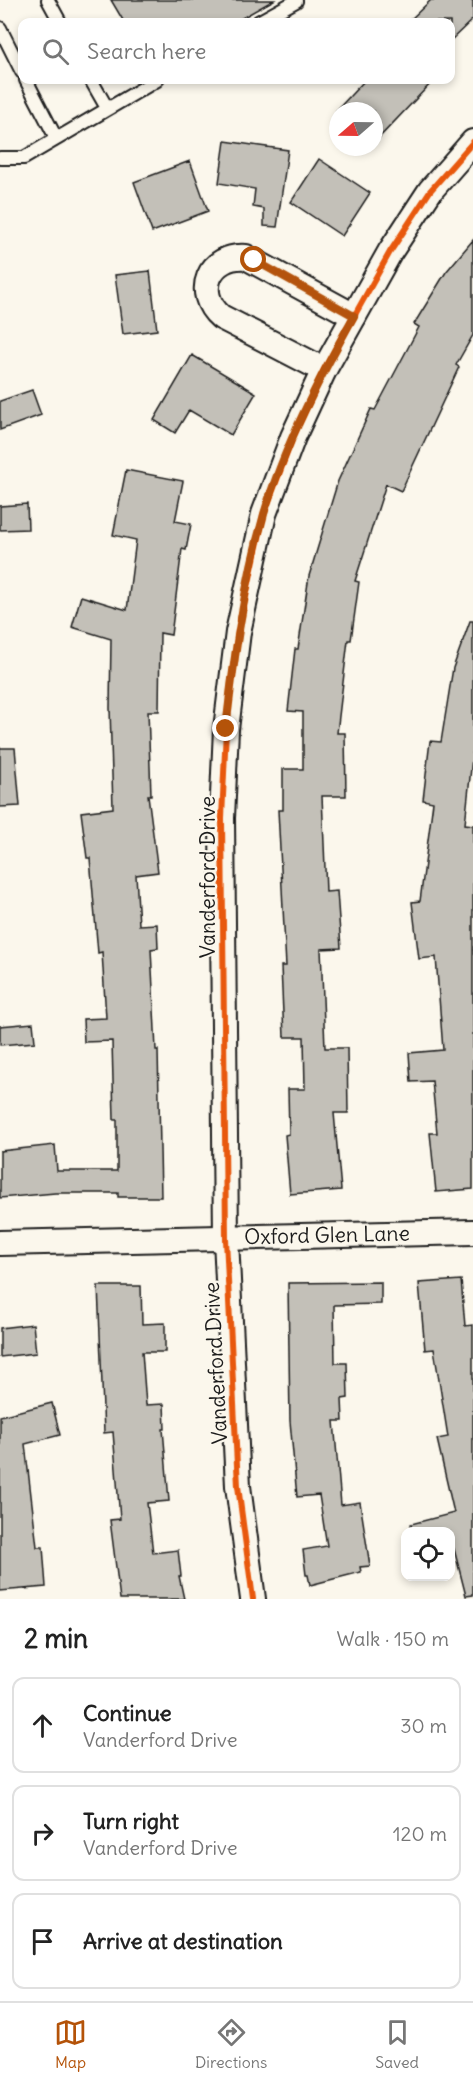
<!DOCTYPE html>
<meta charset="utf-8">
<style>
:root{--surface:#fff;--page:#f2f2f2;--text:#222;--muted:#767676;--line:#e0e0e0;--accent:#b45309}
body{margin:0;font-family:Delius,sans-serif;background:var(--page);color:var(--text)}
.controls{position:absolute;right:18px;bottom:18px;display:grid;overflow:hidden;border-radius:12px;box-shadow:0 3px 9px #0003}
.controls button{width:54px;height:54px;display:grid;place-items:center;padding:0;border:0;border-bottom:2px solid var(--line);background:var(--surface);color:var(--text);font:30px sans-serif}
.compass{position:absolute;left:329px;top:102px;width:54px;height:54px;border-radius:50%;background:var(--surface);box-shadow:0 3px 9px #0003;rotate:250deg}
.stop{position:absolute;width:18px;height:18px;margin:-14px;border:4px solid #b45309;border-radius:50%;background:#fff}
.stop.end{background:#b45309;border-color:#fff;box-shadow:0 2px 6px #0008}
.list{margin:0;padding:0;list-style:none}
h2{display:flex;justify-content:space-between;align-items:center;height:78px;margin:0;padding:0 24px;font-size:26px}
h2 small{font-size:20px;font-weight:400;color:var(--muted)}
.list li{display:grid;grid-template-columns:39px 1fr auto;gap:18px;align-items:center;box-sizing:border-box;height:96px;margin:0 12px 12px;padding:0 12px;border:2px solid var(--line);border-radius:12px}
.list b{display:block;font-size:22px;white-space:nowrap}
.list p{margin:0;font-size:20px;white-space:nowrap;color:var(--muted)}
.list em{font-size:20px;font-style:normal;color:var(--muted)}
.icon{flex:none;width:33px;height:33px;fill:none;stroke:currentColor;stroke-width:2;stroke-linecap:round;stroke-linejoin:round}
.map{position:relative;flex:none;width:473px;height:1599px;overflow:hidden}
.search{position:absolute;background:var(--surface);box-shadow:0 3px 9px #0003;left:18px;right:18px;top:18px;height:66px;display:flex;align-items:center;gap:15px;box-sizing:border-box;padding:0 21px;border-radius:12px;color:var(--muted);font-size:22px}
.sheet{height:402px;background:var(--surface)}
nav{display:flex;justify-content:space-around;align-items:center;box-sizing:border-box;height:84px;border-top:2px solid var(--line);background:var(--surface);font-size:16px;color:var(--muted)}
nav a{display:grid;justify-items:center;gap:3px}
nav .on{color:var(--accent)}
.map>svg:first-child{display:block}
</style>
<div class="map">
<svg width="473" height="1599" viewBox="0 0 473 1599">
<rect width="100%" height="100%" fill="#fbf7ec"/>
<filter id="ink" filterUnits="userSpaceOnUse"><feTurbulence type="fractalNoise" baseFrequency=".0167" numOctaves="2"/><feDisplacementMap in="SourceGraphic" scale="12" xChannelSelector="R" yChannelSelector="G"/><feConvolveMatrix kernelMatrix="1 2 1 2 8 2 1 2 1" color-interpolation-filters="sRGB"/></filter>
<g filter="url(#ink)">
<path fill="#c3c0b8" stroke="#1c1c1c" stroke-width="1.5" d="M111,0H274L235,22H124Z
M431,0H473V19L450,41V22H408Z
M365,80H434L374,143V111H336Z
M225,141L288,150L277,227L264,226V209L253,207L255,189L219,183Z
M319,159L370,193L342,236L291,202Z
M190,161L208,211L152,232L134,182Z
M473,240V335L456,365L459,367L401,491L386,484L355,581L359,582L351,640H348L337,733H345L346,796H322L326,892L337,891L341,948L321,949L325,1048H347L348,1113H334L341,1190L290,1194L285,1135L289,1134L288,1089H305L304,1037H284L281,966H286L278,810H283V769H303V712L288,711L295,649H298L309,576L338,481L371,409L375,410L419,327L414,324L446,272Z
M150,271L157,330L123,334L115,275Z
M192,355L256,393L231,435L189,410L175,433L154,420Z
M32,390L41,415L0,430V401Z
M126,470L183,481L175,521L191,524L186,550L182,549L171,635L160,633L159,711H148L151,795H148L158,872L136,875L139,925L157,924L158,948L151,949L156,1050H158L161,1197H118V1193H55L0,1198V1151L55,1145L57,1171H117V1120H114L112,1041L84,1042L83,1019L106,1018L102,952L98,953L90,858H87L81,812L113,808L110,708L111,639L72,627L81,596L127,610L136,540L113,535Z
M27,504L28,529L0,530V506Z
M470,621H473V749L465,824L473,825V1189L436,1192L430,1133H437L432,1081L411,1082L409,1053L443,1050L436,957L419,959L412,902L420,901L433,802L423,800L430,741L441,742L453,668Z
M0,748H15L20,806L0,807Z
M33,1023L35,1042L0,1045V1026Z
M461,1280L465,1326L473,1325V1595L466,1596L454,1549L450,1550V1532H412L411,1524L454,1513L437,1439L448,1437L434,1349L425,1350L419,1283Z
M381,1282V1304L334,1305L335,1363H347L348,1398L342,1399L343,1421H334L341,1505L360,1502L370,1566L360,1567L361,1572L310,1585L308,1575H306L303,1550L327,1546L319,1495L297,1497L290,1421L288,1283Z
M98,1286H141L142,1324L165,1323V1352H142L146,1405L164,1404L165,1429H163L169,1501L147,1503L153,1553L178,1550L181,1576H179L184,1599H120L110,1520L120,1519L113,1432L104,1433Z
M33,1324L36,1353L0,1357V1328Z
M52,1403L60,1435L25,1444L37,1547H43L46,1587L0,1591V1416Z"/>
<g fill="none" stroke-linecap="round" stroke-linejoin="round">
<g stroke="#1c1c1c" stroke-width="16">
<path id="service" d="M48,0L60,22
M258,22L296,1
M0,28L22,72
M26,80L56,138
M91,80L107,108
M0,158H24L157,80"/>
</g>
<g stroke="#1c1c1c" stroke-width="28">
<g id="minor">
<path d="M324,370L221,317C193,293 209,254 246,257L354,316"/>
<path id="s1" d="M0,1243L473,1232"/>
<path d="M253,1599L238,1486L226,1239L222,818L226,729L238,632L264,514L293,437L324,370L390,252L430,191L473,142"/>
</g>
</g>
<use href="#service" stroke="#fbf7ec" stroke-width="12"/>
<use href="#minor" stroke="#fbf7ec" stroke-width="24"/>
<g stroke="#fbf7ec" stroke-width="10">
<path id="cycleway" d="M253,1599L238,1486L226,1239L222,818L226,729L238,632L264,514L293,437L324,370L390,252L430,191L473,142"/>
</g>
<use href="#cycleway" stroke="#e8590c" stroke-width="6"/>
</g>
</g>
<g fill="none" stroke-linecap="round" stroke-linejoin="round" filter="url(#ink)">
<path stroke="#b45309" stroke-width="8" d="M226,729C234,657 244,584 264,514C284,446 320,377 354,316L254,260"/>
</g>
<g text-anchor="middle" stroke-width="4.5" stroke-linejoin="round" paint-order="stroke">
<g font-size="21" fill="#1c1c1c" stroke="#fbf7ec">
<text transform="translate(208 877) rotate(-90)" y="7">Vanderford Drive</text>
<text dy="7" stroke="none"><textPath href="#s1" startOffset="327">Oxford Glen Lane</textPath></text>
<text transform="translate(216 1363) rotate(-93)" y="7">Vanderford Drive</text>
</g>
</g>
</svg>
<div class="controls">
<button><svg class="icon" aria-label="locate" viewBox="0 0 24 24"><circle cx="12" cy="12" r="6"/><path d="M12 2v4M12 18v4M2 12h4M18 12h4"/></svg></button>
</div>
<svg class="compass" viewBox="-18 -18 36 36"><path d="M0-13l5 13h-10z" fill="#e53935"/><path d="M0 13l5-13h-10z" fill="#767676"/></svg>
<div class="stop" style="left:254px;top:260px"></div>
<div class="stop end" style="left:226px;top:729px"></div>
<div class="search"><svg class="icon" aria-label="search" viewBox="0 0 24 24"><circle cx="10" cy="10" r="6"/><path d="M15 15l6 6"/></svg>Search here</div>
</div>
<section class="sheet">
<h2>2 min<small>Walk · 150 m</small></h2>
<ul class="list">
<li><svg class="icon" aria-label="ahead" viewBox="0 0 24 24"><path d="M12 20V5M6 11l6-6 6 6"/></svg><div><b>Continue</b><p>Vanderford Drive</p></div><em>30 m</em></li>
<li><svg class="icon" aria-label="right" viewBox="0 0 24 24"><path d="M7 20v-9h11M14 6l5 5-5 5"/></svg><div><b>Turn right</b><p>Vanderford Drive</p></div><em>120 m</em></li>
<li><svg class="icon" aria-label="arrive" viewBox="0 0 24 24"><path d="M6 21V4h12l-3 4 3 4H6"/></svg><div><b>Arrive at destination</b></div></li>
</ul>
</section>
<nav>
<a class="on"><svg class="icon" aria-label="map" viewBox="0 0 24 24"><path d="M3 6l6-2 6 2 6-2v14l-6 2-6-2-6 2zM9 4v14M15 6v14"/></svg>Map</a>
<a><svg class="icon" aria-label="directions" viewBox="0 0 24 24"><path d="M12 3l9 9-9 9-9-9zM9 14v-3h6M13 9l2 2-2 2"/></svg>Directions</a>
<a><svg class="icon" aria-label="saved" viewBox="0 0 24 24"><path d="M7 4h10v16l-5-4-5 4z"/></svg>Saved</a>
</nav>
